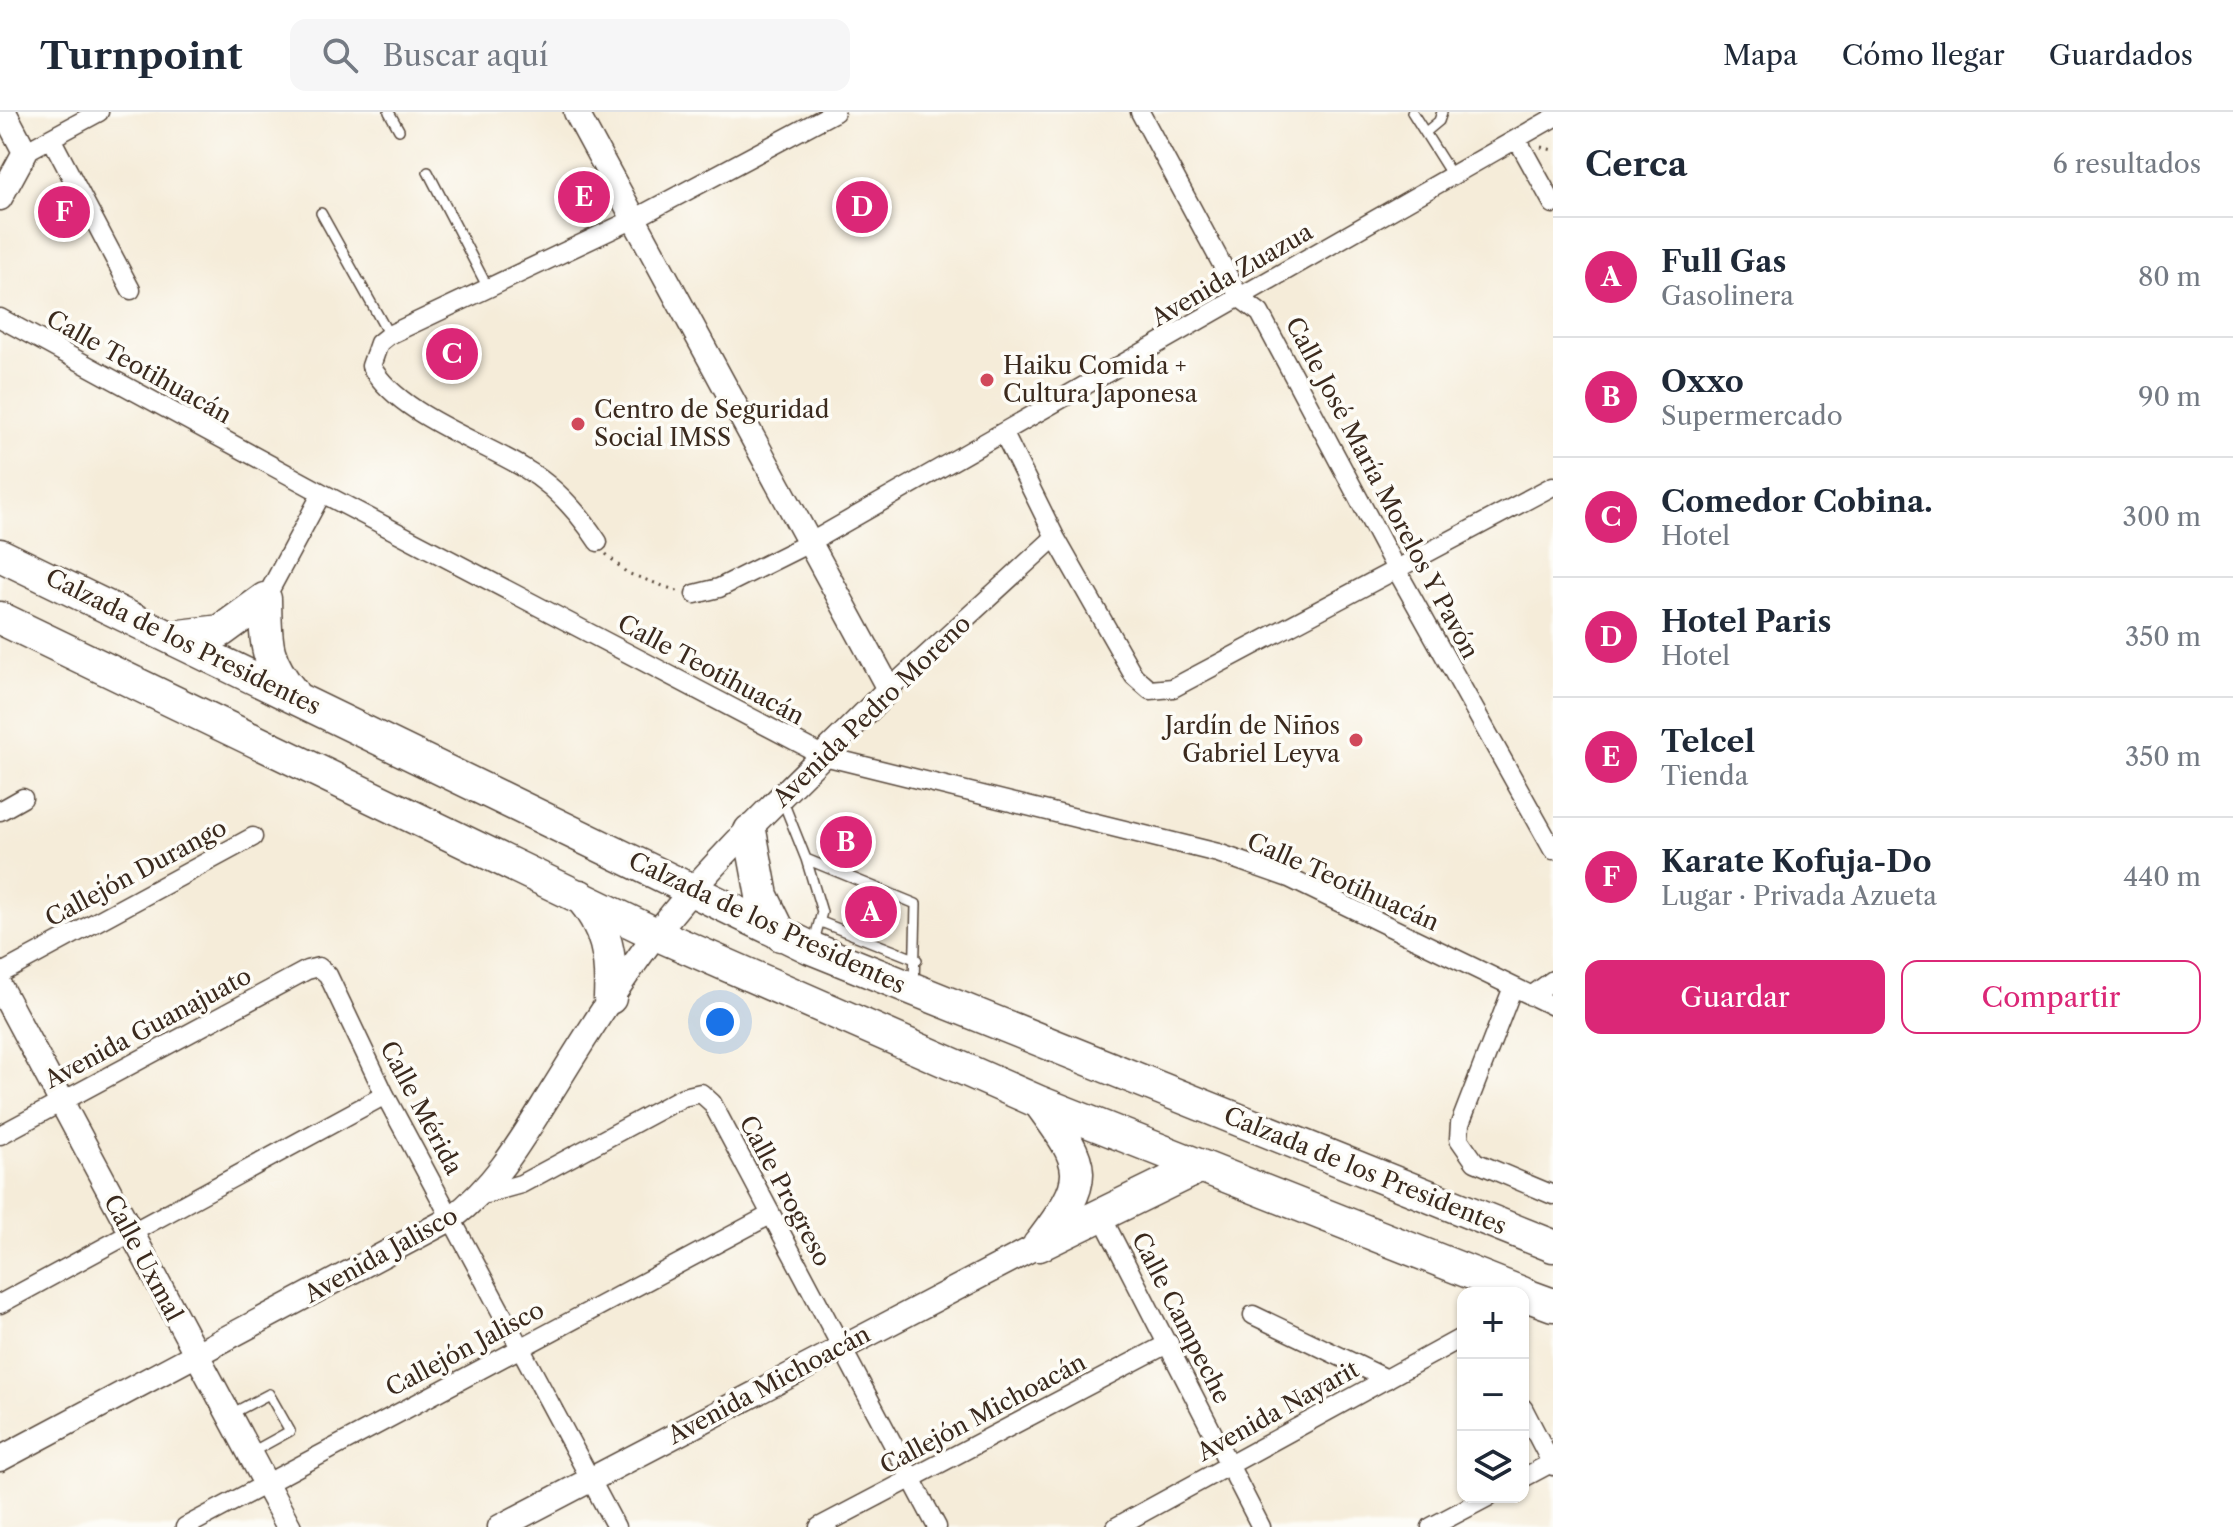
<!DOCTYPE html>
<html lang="es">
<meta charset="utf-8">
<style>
:root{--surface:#fff;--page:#f6f6f7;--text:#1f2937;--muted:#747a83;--line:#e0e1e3;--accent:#db2777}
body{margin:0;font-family:"Libre Caslon Text",serif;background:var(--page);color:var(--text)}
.controls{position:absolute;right:24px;bottom:24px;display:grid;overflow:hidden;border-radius:16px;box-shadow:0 2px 6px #0004}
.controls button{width:72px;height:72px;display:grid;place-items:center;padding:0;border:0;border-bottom:2px solid var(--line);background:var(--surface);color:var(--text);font:40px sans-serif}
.you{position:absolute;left:720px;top:910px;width:28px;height:28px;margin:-20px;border:6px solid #fff;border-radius:50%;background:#1a73e8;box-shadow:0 0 0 12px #1a73e833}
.badge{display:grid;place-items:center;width:52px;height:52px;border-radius:50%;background:var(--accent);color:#fff;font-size:26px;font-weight:700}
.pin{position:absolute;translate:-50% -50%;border:4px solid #fff;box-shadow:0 2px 8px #0006}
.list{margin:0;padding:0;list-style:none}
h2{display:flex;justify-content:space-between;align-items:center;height:104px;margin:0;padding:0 32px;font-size:34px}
h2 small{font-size:26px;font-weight:400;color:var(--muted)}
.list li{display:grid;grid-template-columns:52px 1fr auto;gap:24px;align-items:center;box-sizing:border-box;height:120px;padding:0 32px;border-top:2px solid var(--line)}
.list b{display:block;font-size:30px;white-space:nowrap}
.list p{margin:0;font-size:26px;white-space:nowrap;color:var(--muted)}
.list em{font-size:26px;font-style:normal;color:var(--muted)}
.actions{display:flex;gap:16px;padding:24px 32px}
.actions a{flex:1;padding:18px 0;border:2px solid var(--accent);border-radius:16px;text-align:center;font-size:28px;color:var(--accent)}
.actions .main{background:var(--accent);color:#fff}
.icon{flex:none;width:44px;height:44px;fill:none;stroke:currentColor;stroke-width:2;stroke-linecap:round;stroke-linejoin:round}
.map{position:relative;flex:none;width:1553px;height:1415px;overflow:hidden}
header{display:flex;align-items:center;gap:48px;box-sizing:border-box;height:112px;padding:0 40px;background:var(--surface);border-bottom:2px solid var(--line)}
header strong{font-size:38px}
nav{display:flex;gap:44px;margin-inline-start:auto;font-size:28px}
.search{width:560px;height:72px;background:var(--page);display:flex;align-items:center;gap:20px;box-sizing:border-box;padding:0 28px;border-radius:16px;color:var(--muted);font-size:30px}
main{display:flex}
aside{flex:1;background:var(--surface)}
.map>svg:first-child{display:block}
</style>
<header>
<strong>Turnpoint</strong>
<div class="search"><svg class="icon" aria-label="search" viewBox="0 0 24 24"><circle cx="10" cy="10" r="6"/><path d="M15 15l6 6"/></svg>Buscar aquí</div>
<nav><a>Mapa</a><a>Cómo llegar</a><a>Guardados</a></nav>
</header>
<main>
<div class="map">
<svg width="1553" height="1415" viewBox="0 0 1553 1415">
<rect width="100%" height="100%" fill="#fdfcf7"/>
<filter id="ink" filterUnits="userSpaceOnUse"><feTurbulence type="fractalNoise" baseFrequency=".0125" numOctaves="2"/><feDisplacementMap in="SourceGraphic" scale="16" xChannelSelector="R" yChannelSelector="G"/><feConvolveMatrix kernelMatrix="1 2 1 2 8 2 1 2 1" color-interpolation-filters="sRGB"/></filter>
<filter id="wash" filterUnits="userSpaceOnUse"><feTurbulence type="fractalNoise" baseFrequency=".006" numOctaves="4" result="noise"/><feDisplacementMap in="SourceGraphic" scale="32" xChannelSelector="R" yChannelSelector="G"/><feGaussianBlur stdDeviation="1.8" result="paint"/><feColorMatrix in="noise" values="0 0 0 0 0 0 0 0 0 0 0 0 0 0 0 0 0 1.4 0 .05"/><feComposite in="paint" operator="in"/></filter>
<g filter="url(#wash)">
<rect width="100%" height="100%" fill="#f5ecd9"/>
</g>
<g filter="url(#ink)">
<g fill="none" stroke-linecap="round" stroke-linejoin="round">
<g stroke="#57473a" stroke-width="12">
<path id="lane" d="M389,0L399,18
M1412,0L1453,65
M1427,19L1439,9L1442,0
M428,60L489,178
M321,101L389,223
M782,687L806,747L822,800L814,829
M806,747L916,792L914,873
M821,810L917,848
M231,1302L269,1282L290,1319L252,1340"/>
</g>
<g stroke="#57473a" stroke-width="21">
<path id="street" d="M1140,0L1240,186L1260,201L1396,457L1553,738
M51,26L131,178
M1517,27L1553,92
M25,40L99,0
M0,206L322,381L824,644L1218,741L1289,766L1553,894
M1004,322L1055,425L1134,564L1150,578L1173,576L1553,374
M598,430C579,401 555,374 524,356C478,328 398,302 371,254L379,231L389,223L634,107L835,0
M695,482L719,476L809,431L1553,6
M265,487L322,381
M889,577L1055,425
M0,699L23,686
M0,862L253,725
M1513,875L1460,1012L1459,1027L1475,1050L1553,1083
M1531,884L1553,868
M0,1023L307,858L319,855L328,863L385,983L616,1415
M482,1083L521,1072L683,985L701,981L712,991L937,1415
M1102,1105L1261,1415
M0,1192L385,983
M1253,1203L1387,1267
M1523,1296L1553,1354
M1523,1366L1553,1350
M185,1415L770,1103
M819,1415L1169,1231
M1116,1415L1463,1225
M1431,1415L1488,1385"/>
</g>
<g stroke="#57473a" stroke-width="27">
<path id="secondary" d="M0,86L25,40L4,0
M0,875L289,1415
M0,1347L452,1106C499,1070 524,1023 555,974C587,922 619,871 656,822C722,736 813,656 889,577L576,0
M500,1415L1039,1133"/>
</g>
<g stroke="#57473a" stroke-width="35">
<path id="highway" d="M0,443L811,836L1553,1134
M265,487C266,529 264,547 292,580
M0,506L656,822L1039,990L1522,1181
M172,525L221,519L265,487
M750,719L762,784L781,823
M580,784C607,815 612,846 610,886
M1039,990C1088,1056 1091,1065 1040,1132
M1039,1133L1199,1055
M1523,1182L1553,1193"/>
</g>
<path stroke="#57473a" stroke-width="3" stroke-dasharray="2 6" stroke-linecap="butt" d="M1541,35L1553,38
M606,442L627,461L680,480"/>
<use href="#lane" stroke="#fff" stroke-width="9"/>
<use href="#street" stroke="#fff" stroke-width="18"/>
<use href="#secondary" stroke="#fff" stroke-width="24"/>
<use href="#highway" stroke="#fff" stroke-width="32"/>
</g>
</g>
<g fill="#d1495b" stroke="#fdfcf7" stroke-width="3">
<circle cx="987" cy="268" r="8"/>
<circle cx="578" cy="312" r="8"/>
<circle cx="1356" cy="628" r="8"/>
</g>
<g text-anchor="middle" stroke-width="7" stroke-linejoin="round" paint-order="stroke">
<g font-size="24" fill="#3b2a1e" stroke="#fdfcf7">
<text transform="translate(1232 163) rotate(-30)" y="8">Avenida Zuazua</text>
<text transform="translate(139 255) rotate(29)" y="8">Calle Teotihuacán</text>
<text transform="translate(1382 376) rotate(62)" y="8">Calle José María Morelos Y Pavón</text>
<text transform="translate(183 530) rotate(26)" y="8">Calzada de los Presidentes</text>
<text transform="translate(711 558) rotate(28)" y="8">Calle Teotihuacán</text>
<text transform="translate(872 599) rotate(-44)" y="8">Avenida Pedro Moreno</text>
<text transform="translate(136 761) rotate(-28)" y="8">Callejón Durango</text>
<text transform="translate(1343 770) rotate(24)" y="8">Calle Teotihuacán</text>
<text transform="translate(767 811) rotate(25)" y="8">Calzada de los Presidentes</text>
<text transform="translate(148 916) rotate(-28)" y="8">Avenida Guanajuato</text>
<text transform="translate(421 996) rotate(62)" y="8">Calle Mérida</text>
<text transform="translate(1365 1059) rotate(22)" y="8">Calzada de los Presidentes</text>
<text transform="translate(785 1079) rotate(62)" y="8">Calle Progreso</text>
<text transform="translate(381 1143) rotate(-29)" y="8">Avenida Jalisco</text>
<text transform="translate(143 1146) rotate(62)" y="8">Calle Uxmal</text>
<text transform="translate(1181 1206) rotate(63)" y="8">Calle Campeche</text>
<text transform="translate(465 1237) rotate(-28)" y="8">Callejón Jalisco</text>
<text transform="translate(769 1273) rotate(-28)" y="8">Avenida Michoacán</text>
<text transform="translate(1278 1299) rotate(-29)" y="8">Avenida Nayarit</text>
<text transform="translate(983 1302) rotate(-28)" y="8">Callejón Michoacán</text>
</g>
<g font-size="24" fill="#3b2a1e" stroke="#fdfcf7" text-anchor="start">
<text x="1003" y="262">Haiku Comida +<tspan x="1003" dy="28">Cultura Japonesa</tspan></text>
<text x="594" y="306">Centro de Seguridad<tspan x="594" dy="28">Social IMSS</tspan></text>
<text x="1340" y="622" text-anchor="end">Jardín de Niños<tspan x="1340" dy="28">Gabriel Leyva</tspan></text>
</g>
</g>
</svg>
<div class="controls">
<button>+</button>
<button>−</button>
<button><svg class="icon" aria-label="layers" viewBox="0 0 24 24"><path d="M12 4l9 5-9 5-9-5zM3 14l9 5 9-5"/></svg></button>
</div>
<div class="you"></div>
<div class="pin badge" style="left:871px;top:800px">A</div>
<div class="pin badge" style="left:846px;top:730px">B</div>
<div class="pin badge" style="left:452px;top:242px">C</div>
<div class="pin badge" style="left:862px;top:95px">D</div>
<div class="pin badge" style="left:584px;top:85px">E</div>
<div class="pin badge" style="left:64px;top:100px">F</div>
</div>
<aside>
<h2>Cerca<small>6 resultados</small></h2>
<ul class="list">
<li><span class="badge">A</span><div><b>Full Gas</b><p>Gasolinera</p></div><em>80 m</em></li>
<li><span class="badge">B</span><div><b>Oxxo</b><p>Supermercado</p></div><em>90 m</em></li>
<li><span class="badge">C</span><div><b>Comedor Cobina.</b><p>Hotel</p></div><em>300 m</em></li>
<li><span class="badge">D</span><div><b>Hotel Paris</b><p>Hotel</p></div><em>350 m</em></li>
<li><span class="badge">E</span><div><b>Telcel</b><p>Tienda</p></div><em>350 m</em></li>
<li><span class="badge">F</span><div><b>Karate Kofuja-Do</b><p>Lugar · Privada Azueta</p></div><em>440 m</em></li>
</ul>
<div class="actions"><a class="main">Guardar</a><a>Compartir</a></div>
</aside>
</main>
